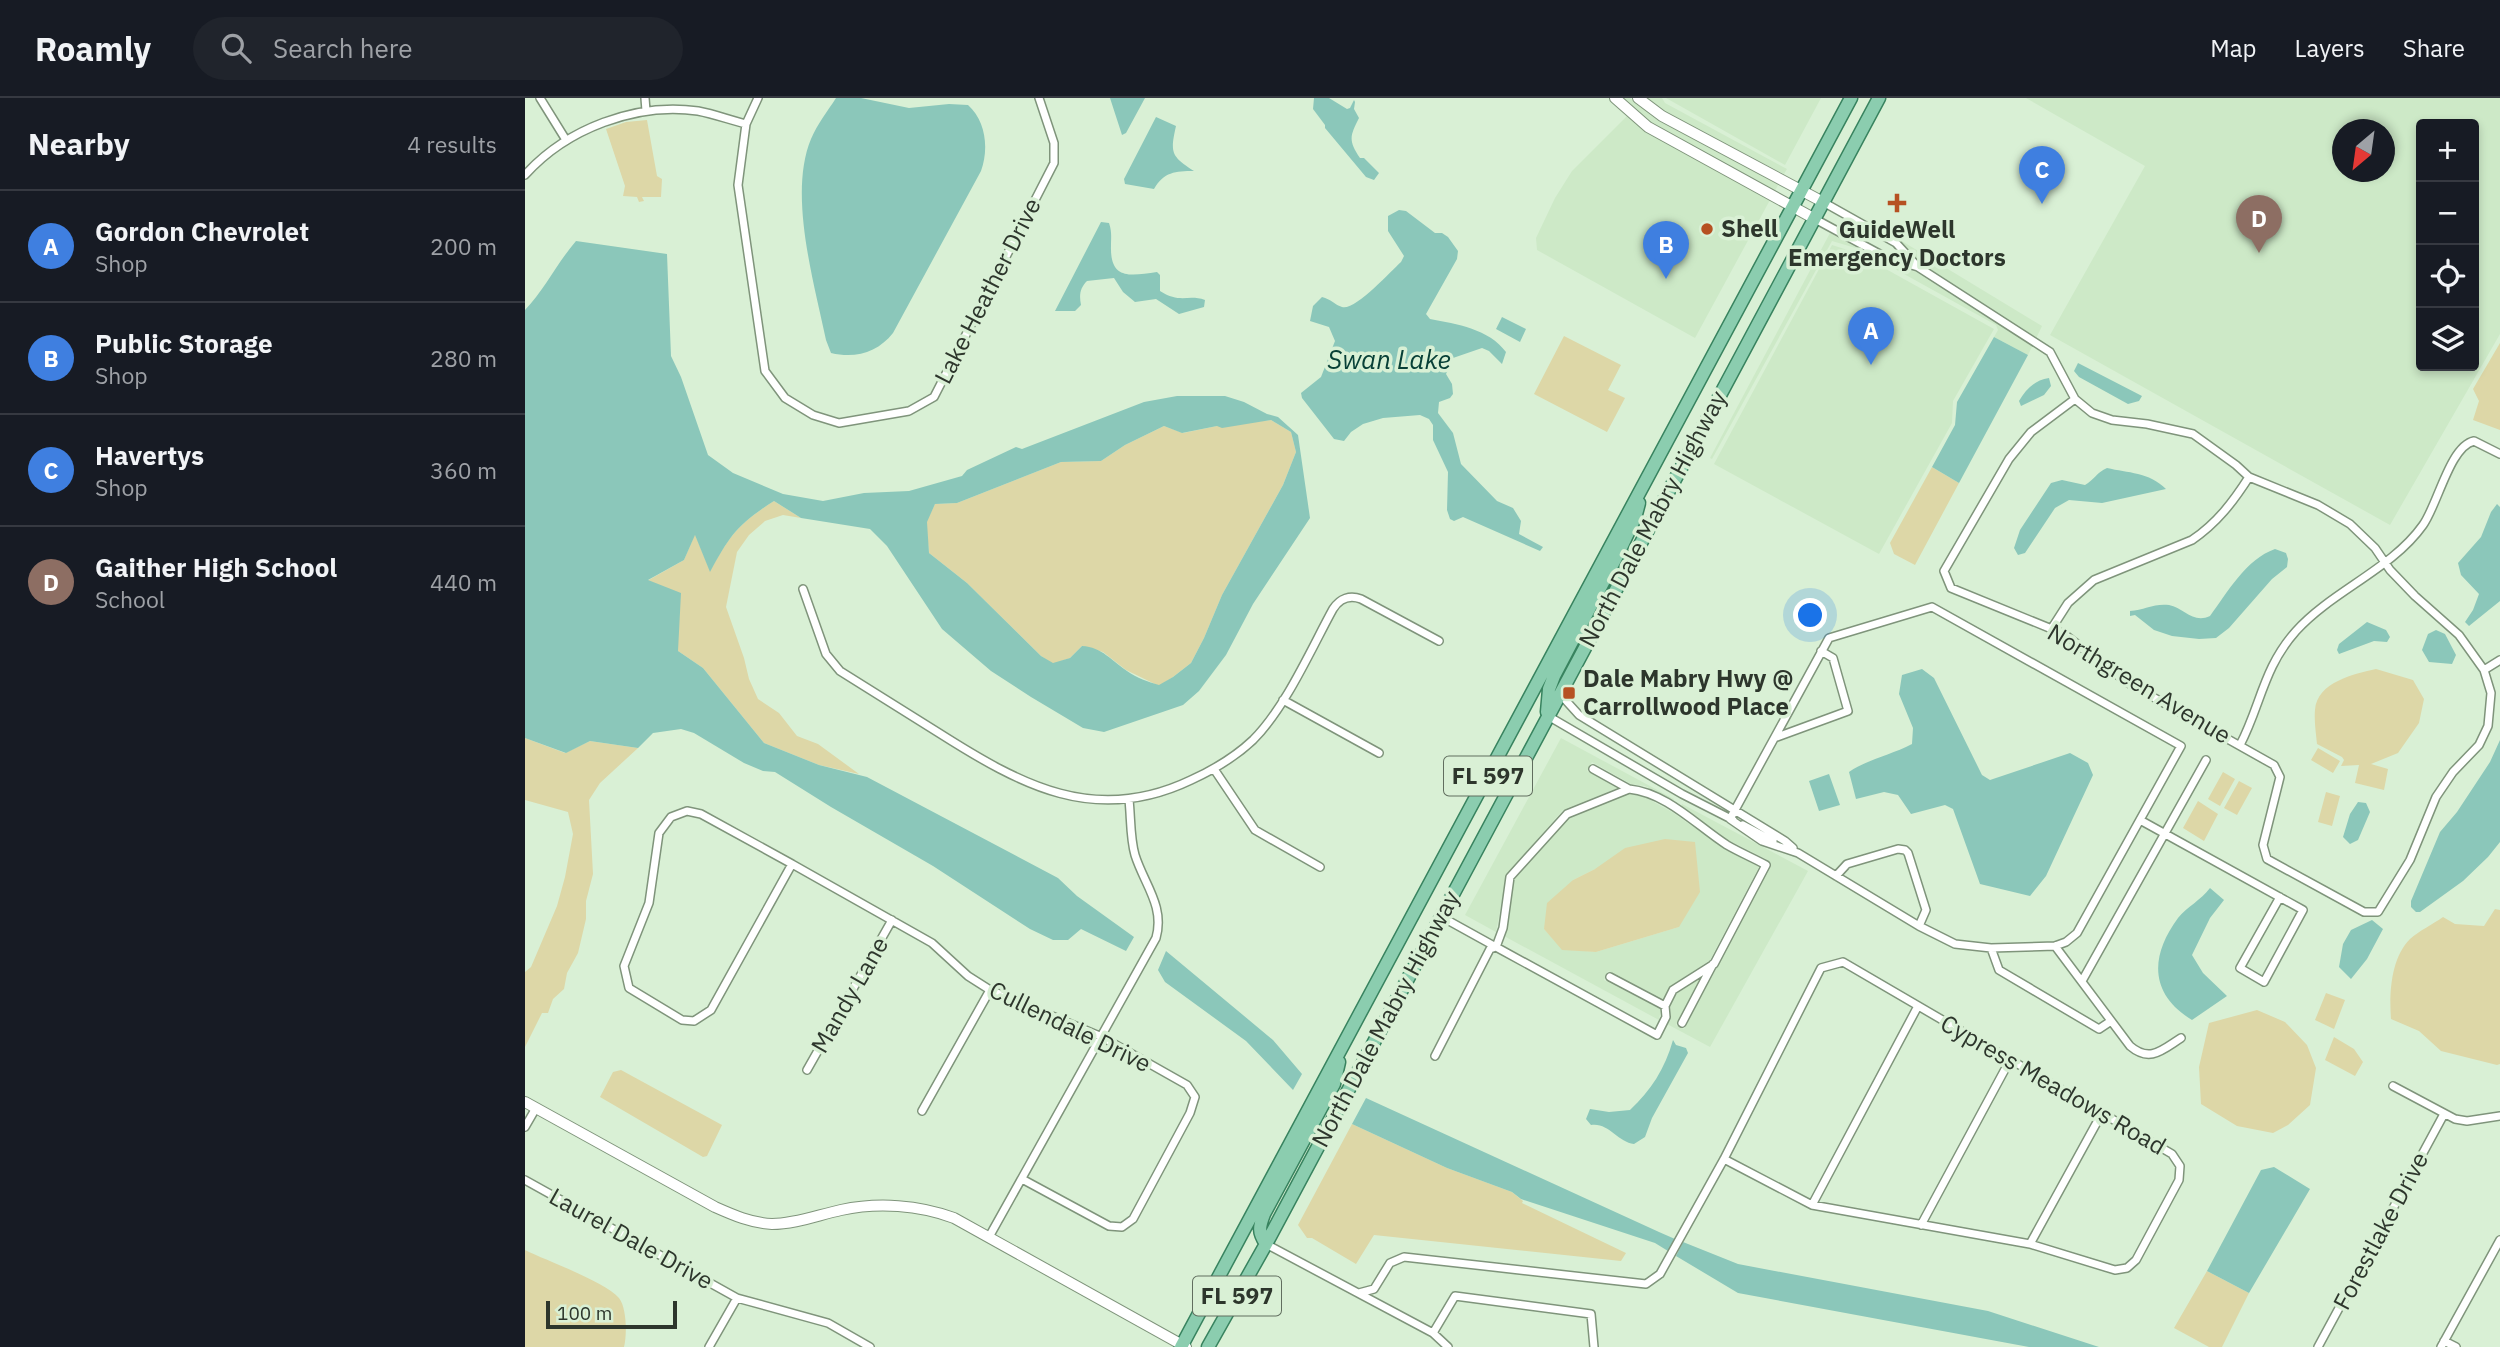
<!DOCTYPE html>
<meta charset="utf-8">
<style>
:root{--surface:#171b24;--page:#20242c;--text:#f1f3f6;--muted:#9ea1a6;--line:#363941;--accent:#b65122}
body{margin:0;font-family:"IBM Plex Sans",sans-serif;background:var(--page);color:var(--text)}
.controls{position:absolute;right:21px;top:21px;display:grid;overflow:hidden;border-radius:7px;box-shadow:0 4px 10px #0003}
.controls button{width:63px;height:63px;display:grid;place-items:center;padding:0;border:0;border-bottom:2px solid var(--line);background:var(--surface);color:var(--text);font:35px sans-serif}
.compass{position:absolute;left:1807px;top:21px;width:63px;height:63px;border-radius:50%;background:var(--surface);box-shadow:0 4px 10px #0003;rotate:209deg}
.scale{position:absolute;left:21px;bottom:18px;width:131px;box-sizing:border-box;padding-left:7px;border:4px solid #2d362c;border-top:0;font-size:19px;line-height:24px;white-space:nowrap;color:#2d362c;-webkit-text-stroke:5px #d9f0d5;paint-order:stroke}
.you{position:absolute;left:1286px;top:518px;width:24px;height:24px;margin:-18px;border:5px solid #fff;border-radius:50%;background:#1a73e8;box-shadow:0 0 0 10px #1a73e833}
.badge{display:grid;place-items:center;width:46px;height:46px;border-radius:50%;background:var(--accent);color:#fff;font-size:23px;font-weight:700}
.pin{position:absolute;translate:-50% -58px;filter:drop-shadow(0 2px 4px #0008)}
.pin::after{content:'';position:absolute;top:37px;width:24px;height:21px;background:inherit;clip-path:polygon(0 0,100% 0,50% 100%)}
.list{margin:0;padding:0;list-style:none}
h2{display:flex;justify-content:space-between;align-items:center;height:91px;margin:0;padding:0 28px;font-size:30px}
h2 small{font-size:23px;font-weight:400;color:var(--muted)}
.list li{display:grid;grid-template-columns:46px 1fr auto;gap:21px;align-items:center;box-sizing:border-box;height:112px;padding:0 28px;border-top:2px solid var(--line)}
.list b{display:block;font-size:26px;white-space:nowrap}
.list p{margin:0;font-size:23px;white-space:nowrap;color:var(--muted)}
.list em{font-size:23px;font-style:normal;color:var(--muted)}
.icon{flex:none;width:38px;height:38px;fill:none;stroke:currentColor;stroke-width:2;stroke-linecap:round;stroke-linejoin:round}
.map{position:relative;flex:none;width:1975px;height:1249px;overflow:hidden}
header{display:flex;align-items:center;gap:42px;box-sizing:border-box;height:98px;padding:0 35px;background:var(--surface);border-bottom:2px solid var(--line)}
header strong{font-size:33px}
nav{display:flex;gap:38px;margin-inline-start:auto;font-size:24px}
.search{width:490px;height:63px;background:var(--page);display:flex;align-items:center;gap:18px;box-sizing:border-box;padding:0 24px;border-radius:38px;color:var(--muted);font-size:26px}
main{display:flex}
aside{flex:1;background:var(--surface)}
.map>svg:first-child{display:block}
</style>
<header>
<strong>Roamly</strong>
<div class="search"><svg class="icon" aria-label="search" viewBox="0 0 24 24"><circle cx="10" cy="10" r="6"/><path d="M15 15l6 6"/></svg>Search here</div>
<nav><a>Map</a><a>Layers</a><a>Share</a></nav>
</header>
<main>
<aside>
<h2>Nearby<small>4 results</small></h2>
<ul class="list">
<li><span class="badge" style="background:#3f7fe0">A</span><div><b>Gordon Chevrolet</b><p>Shop</p></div><em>200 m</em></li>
<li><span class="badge" style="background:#3f7fe0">B</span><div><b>Public Storage</b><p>Shop</p></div><em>280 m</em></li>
<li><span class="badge" style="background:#3f7fe0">C</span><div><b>Havertys</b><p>Shop</p></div><em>360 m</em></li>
<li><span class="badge" style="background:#8d6e63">D</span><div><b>Gaither High School</b><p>School</p></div><em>440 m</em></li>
</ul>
</aside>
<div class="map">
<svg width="1975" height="1249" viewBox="0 0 1975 1249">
<rect width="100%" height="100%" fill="#d9f0d5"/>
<path fill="#cde9c7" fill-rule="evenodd" d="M1097,0H1105L1134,23L1254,85L1250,93L1126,25Z
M1122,0H1137L1140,5L1262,71L1259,76L1139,14Z
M1141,0H1296L1260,67Z
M1501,0H1975V236L1865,427L1525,237L1620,68ZM1896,26H1949V268H1896ZM1818,32H1860V74H1818Z
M1102,18L1120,33L1245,102L1170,240L1012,152L1011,140L1030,100L1047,73Z
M1319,108L1517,228L1503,257L1469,239L1473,232L1471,227L1334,151L1307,143L1187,361L1185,360L1305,135L1359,165L1391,174L1468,223L1473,215L1396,165L1373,141Z
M1307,147L1332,155L1469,231L1428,303L1427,325L1354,456L1189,366Z
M1036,640L1149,701L1148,703L1120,688L1106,686L1067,664L1062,673L1093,690L1038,712L982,776L971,834L940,817Z
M1104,696L1116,697L1147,714L1200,751L1234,769L1185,862L1146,888L1138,901L1083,873L1079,882L1136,911L1134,922L979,838L989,781L1044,720ZM1070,771L1154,829L1071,854L1037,851L1019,831L1048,782Z
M1157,706L1283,773L1185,949L1142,926L1146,917L1145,908L1151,896L1176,879L1151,927L1159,931L1245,769L1243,762L1205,743L1156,708Z"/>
<path fill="#ddd7a7" d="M122,22L132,78L137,81L136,99H117L119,103L114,104L112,99L98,98L100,88L81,31L101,24Z
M1039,238L1096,267L1083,292L1100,300L1082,334L1009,296Z
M1975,245V332L1948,322L1954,303L1948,291Z
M746,322L766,334L771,354L758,387L697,497L679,540L666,565L648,579L634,588L601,572L578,554L557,548L545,560L528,566L516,558L442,485L404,455L401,424L410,406L432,405L536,364L576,363L600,347L639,328L658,335L692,328Z
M1407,369L1434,385L1390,467L1369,456L1365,445Z
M249,403L276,420L258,417L240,423L224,437L212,454L201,509L219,560L224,581L233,601L254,615L272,638L293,646L334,676L294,667L239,645L178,570L153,553L122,483L159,462L170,436L185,473C206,436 213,426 249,403Z
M1851,571L1888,582L1899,601L1894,625L1873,655L1846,666L1863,671L1859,692L1830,685L1834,667L1816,668L1819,662L1817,659L1792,646C1791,635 1789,623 1790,612C1792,584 1829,576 1851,571Z
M0,640L40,655L65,643L113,650L75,685L64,702L68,776L61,803V821L53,855L42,875L39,891L28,901L23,915H17L0,949V874L6,869L32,808L40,779L48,736L43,714L0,702Z
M1793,650L1815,663L1808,675L1786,662Z
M1698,674L1710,681L1695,708L1683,701Z
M1714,683L1727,690L1712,717L1699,710Z
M1801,694L1815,698L1807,728L1793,724Z
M1673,703L1693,716L1679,743L1658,730Z
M1140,741L1170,744L1175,794L1154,829L1071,854L1037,852L1019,831L1022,805L1048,782L1070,771L1100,750Z
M1970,811L1975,812V966L1972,967L1916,953L1894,933L1866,921C1864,895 1866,860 1885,841C1894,833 1908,826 1918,819L1930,826L1959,828Z
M1801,895L1820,902L1809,931L1790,922Z
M1732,912L1760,924L1782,947L1791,970L1785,1007L1763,1027L1748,1035L1712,1028L1676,1006L1674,969L1684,925Z
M1809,939L1829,951L1838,964L1830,978L1800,962Z
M96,972L197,1027L182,1058L178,1059L75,999L88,974Z
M827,1026L922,1070L987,1094L998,1103L997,1105L1101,1155L1096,1163L849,1137L831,1166L787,1140H782L773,1127Z
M0,1152C22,1163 79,1183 94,1200C102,1210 102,1238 99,1249H0Z
M1682,1173L1724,1195L1697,1249H1684L1649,1230Z"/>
<path fill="#8bc7ba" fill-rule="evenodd" d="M311,0H336L384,10L424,6L443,7C461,23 464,51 456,73L368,235C353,254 331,261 306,255L301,242C289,184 263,96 286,41C293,25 302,14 311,0Z
M585,0H620L601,35L597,37Z
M789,0H804L822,11L825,10L829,2L830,4L829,11L834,20C825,38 823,42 835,60H839L854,75L849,82L841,79L800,30V27L788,11Z
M631,19L651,28C645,55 646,58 669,73C650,73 639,74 629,91L600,86L599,81Z
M874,112L881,113L910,135H917L923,139L933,153L932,161L901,216L905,221C932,226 964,231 981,254L977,266L964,253L957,250L928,260L921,276L927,286L928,296L925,300L914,304L913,315L928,335L936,366L972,403L988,410L996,423L994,436L1018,449L1015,453L938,419L929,423L925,421L922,412L923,374L908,342V327L904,321L895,317L858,320L838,326L826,334L819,343L809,341L777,300L776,295L796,279L810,243L804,229L785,223L788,208L797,199C806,201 810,207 817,209C830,213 865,174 876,164L879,158L863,133V118Z
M576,124L584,125C587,134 586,139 586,148C585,182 605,178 632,174L635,177V193C655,206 663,196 680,202L679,209L654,216L631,201L610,204L598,194L589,180L562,183C555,190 554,197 556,207L550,213H530Z
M51,143L142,156L146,258L156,279L183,357L208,375L258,396L298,403L339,395L384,393L437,378L442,372L491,349L497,351L619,304L652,298H700L719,304L742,316L753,319L773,337L785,420L728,506L701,557L674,593L658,607L579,634L558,630L506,599L466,573L417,531L362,448L345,431L276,420L249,403C213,426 205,437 185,474L170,437L159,462L123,482L156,495L153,553L178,570L239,645L294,667L342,679L533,780L552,798L609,839L601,853L556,831L543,842H528L505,831L408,768L306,709L250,674L238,673L219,665L169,635L156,631L128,635L113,650L65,643L41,655L0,640V212C20,191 32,165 51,143ZM746,322L766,334L771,354L758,387L697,497L679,540L666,565L648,579L634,587C623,584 612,580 602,573C587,563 577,549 557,548L545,560L528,565L516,558L442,485L404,455L402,424L410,406L432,405L536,364L576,363L600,347L639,328L657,335L692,328L697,330Z
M977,219L1001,231L995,244L971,231Z
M1469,239L1503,257L1434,385L1407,369L1430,327L1432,304Z
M1553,265L1617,298L1614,303L1603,306L1554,279L1549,273Z
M1524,280L1526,288L1519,297L1496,308L1494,303C1501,291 1510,282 1524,280Z
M1582,370C1603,375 1624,374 1641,391L1577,405L1544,402L1530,410L1500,455L1493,457L1489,450L1495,432L1526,385L1537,382L1560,387C1569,382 1572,374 1582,370Z
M1972,406L1975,409V503L1944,528L1940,524L1948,512L1954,496L1936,477L1933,465L1956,439L1966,414Z
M1750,451L1761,455L1763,461L1762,469L1747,481L1704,530L1691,540L1674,541L1647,538L1629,532L1610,517L1605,518V513C1619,512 1630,505 1644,507C1659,510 1668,526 1685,518C1702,495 1721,461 1750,451Z
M1842,524L1861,532L1865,539L1862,544L1849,543L1814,556L1812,552L1814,546Z
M1911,532L1920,536L1931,557L1927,566L1904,564L1897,552L1903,536Z
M1397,571L1409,580L1457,677L1465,682L1545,655L1563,665L1568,677L1521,778L1505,798L1455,786L1428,711L1420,707L1386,716L1373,697L1359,694L1331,701L1324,674C1343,661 1366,657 1387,646L1388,630L1374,596L1377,577Z
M1975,642V744L1963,759L1938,783L1895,814H1891L1886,809V803L1915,734L1932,714L1965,664Z
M1304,676L1315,707L1294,713L1284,683Z
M1833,704L1841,705L1845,714L1833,742L1825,746L1818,739L1825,716Z
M1685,790L1699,802L1685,820L1667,857L1678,875L1702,898L1667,922C1624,896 1625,858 1653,820C1662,809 1676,802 1685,790Z
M1847,822L1858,831L1842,861L1826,881L1814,869L1818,846L1826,832Z
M641,853L748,942L777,976L768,992L721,943L640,884L633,872Z
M1148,942L1151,947L1161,950L1163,955L1127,1020L1120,1039L1109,1046C1093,1044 1083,1024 1066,1027L1061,1021L1065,1011L1084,1014L1105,1012C1126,992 1140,971 1148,942Z
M841,1000L1134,1134L1150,1141L1143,1153L1130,1145L996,1101L987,1094L922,1070L827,1026Z
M1749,1069L1785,1091L1724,1195L1682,1173L1736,1072Z
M1158,1144L1213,1166L1463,1213L1574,1249H1504L1213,1195L1151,1158Z"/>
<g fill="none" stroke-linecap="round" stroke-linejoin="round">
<g stroke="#7f947b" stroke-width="10">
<path id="minor" d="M15,0L41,42
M120,0L121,13
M233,0L221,26L213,87L240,273L260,300L288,317L314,325L384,313L409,299L529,65V45L514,0
M0,77C41,31 111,4 173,13C189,16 205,22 221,26
M1298,104L1371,145L1393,169L1525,254L1550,301L1567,315L1587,322L1622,326L1668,336L1711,367L1724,379L1793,407L1825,426L1850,450L1865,472L1890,498L1934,537L1959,572L1966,595L1963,628L1954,647L1928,674L1911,699L1885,762L1853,814H1839L1742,761L1738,747L1755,679L1749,667L1603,585L1539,536L1426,490L1419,473L1484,361L1506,334L1550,301
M1290,121L1362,160L1393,169
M278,491L301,556L315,573C348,594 381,614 414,635C496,687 570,728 666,682C688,672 710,659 728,642C761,609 786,551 808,511C815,500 825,497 836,501L914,543
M1407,509L1656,648L1552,835L1541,844L1530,848L1466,850L1430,846L1394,828L1273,755L1237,743L1205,721L1304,540Z
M1527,530L1543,505L1569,482L1667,442C1692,425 1708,404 1724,379
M1959,572L1975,562
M1034,595L1054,617L1260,743L1268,750
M758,602L854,655
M1023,618L1157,696L1208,722
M1252,639L1323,613L1308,560L1296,553
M1715,647C1736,607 1738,570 1771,533C1807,493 1867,471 1898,427C1913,406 1925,348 1949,343L1975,356
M689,671L730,732L795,769
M162,713L176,716L267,766L186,912L169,923L157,922L104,890L99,868L124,805L134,735L146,719Z
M1615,722L1778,812L1739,884L1715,870L1755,799
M1218,727L1248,743
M267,766L407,845L443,878L465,892L577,939L662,987L670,999L665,1015L608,1121L597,1129L584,1128L497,1081
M1311,778L1322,766L1373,751L1380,752L1383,755L1401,812L1394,828
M915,818L971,849L978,830L985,779L1042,716L1104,691L1068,671
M1530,848L1605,948C1625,965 1637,952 1656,940
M1466,850L1474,872L1574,931L1586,923
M1085,879L1140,908L1148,892L1189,866L1241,767C1228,760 1214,754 1202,747C1171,727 1142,695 1104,691
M1557,883L1681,662
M1157,925L1188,866
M910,958L965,851L971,849L1132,937L1141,919L1140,908
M282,972L367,822
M1868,988L1930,1021L1942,1023L1975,1018
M397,1013L465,892
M0,1029L11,1010
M0,1082L212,1200L303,1225L345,1249
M1287,1107L1393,908
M1396,1127L1485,962
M464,1139L631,840C640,808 619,786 610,757C605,740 606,719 604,702
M741,1146L908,1235L923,1249
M1505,1146L1577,1015
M834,1195L849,1191L865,1165L879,1159L1121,1186L1135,1176L1199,1061L1296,870L1318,864L1647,1056L1655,1068L1654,1082L1611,1162L1602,1170L1590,1172L1505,1146L1287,1107L1199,1061
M908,1235L930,1198L1066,1216L1069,1249
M1919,1243L1931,1249
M184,1249L212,1200
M1793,1249L1919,1016
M1916,1249L1975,1142"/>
</g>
<g stroke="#7f947b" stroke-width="12">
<path id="tertiary" d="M1090,0L1123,29L1290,121
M1113,0L1137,18L1298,104
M0,1004L190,1109C208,1117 226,1125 247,1126C270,1126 293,1117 316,1112C353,1104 394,1107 429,1120L661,1249"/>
</g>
<g stroke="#38835f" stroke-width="15">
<path id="primary" d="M1022,614L1024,591L1029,578L1093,456L1110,420L1114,405
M741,1146C733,1134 734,1129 739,1116L809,986L814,964
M656,1249L1326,0
M683,1249L741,1146L1354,0"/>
</g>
<use href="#minor" stroke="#fff" stroke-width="7"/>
<use href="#tertiary" stroke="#fff" stroke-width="10"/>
<use href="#primary" stroke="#8bcdaf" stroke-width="12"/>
</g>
<g fill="#b65122" stroke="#d9f0d5" stroke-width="2.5">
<path d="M1368.5 94.5h7v7h7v7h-7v7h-7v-7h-7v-7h7z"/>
<circle cx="1182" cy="131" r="7"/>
<rect x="1037" y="588" width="14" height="14" rx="3.5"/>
</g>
<g text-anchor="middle" stroke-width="7" stroke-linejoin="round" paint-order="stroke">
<g fill="#d9f0d5" stroke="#616e5f" stroke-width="2">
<rect x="919" y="658.5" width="88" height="39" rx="5"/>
<rect x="668" y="1178.5" width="88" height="39" rx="5"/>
</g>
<g font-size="23" font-weight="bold" fill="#2d362c">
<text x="963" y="686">FL 597</text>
<text x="712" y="1206">FL 597</text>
</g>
<g font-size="24" font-weight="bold" fill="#2d362c" stroke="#d9f0d5" text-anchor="start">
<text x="1196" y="139">Shell</text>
<text x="1372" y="140" text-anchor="middle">GuideWell<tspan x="1372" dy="28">Emergency Doctors</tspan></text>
<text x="1058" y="589">Dale Mabry Hwy @<tspan x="1058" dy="28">Carrollwood Place</tspan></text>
</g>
<g font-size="24" fill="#2d362c" stroke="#d9f0d5">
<text transform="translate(463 193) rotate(-63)" y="8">Lake Heather Drive</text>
<text transform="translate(1128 421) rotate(-62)" y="8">North Dale Mabry Highway</text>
<text transform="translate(1614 586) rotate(31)" y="8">Northgreen Avenue</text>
<text transform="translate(325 897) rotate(-60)" y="8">Mandy Lane</text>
<text transform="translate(861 921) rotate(-62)" y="8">North Dale Mabry Highway</text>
<text transform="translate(545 929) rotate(26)" y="8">Cullendale Drive</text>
<text transform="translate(1528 987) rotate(30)" y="8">Cypress Meadows Road</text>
<text transform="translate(1856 1133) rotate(-62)" y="8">Forestlake Drive</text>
<text transform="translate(106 1141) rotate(29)" y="8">Laurel Dale Drive</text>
</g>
<g font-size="26" font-style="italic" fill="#084037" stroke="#d9f0d5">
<text x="864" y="271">Swan Lake</text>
</g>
</g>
</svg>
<div class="controls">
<button>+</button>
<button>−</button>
<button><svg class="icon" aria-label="locate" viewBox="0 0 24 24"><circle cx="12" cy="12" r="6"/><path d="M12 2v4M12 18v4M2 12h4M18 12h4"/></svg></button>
<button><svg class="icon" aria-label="layers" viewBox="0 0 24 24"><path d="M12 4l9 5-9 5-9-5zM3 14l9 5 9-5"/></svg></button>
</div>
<svg class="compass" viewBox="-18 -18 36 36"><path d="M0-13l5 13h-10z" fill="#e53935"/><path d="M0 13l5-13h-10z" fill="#9ea1a6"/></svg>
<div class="scale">100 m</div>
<div class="you"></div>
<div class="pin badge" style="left:1346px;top:267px;background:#3f7fe0">A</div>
<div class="pin badge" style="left:1141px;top:181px;background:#3f7fe0">B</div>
<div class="pin badge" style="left:1517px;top:106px;background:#3f7fe0">C</div>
<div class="pin badge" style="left:1734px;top:155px;background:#8d6e63">D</div>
</div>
</main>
